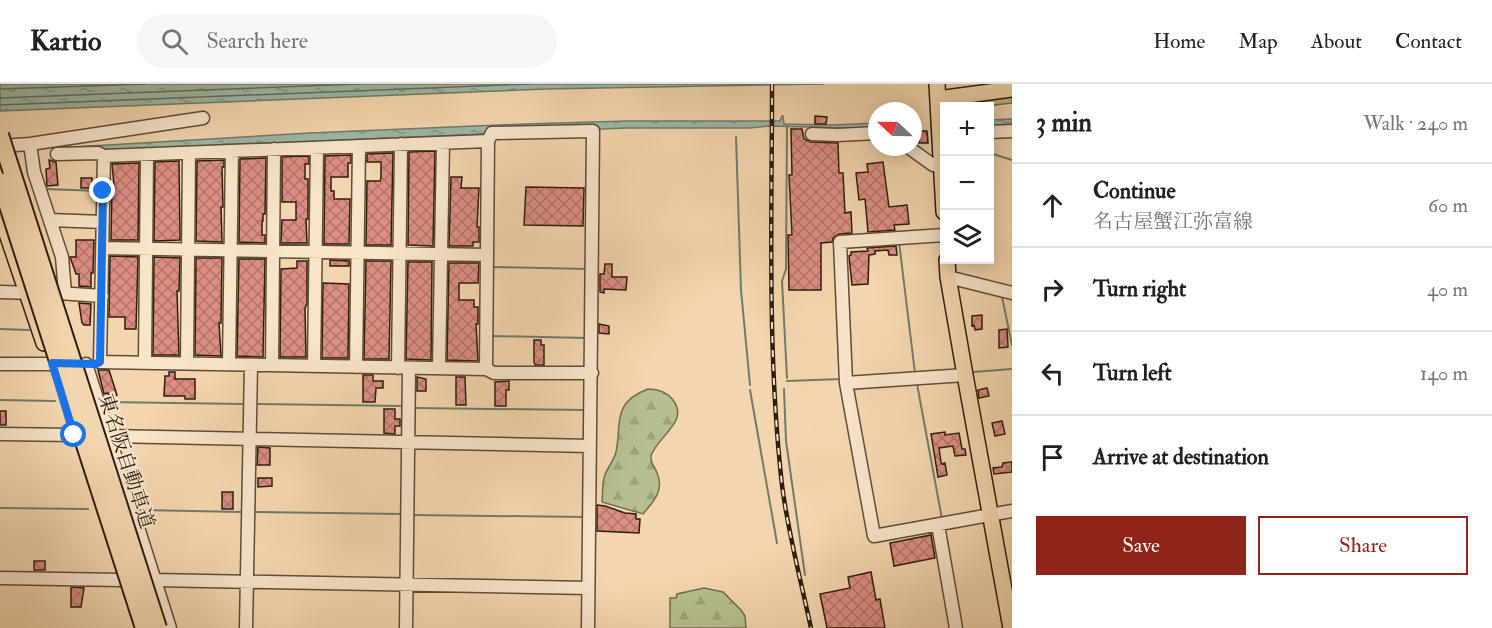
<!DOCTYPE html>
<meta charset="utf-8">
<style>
:root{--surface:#fff;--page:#f6f6f6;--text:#202124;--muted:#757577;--line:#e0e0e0;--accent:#8f2418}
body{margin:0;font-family:"IM FELL Double Pica","Noto Serif JP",serif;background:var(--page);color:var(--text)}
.controls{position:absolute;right:18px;top:18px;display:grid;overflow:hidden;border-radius:0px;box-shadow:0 3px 15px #0003}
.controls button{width:54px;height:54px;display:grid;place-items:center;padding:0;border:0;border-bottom:2px solid var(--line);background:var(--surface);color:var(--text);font:30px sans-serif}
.compass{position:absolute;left:868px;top:18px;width:54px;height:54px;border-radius:50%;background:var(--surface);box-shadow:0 3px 15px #0003;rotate:292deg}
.stop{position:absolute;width:18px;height:18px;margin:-14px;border:4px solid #1a73e8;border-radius:50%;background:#fff}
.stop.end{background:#1a73e8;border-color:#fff;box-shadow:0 2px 6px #0008}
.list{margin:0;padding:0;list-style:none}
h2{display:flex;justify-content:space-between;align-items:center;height:78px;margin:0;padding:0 24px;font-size:26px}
h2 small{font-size:20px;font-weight:400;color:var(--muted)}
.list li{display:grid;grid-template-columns:39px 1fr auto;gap:18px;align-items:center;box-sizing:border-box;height:84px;padding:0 24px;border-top:2px solid var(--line)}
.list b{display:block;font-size:22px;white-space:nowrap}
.list p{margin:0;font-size:20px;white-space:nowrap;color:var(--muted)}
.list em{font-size:20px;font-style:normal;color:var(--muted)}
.actions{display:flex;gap:12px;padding:18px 24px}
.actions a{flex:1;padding:14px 0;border:2px solid var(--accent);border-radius:0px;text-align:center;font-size:21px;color:var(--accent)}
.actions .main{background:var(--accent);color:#fff}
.icon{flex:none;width:33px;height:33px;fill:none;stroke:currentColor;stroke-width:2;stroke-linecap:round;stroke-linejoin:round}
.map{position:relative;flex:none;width:1012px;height:544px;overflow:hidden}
header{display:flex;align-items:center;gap:36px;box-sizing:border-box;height:84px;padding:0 30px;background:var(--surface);border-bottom:2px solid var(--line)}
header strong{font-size:28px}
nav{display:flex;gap:33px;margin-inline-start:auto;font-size:21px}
.search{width:420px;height:54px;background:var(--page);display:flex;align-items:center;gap:15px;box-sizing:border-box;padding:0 21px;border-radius:33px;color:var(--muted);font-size:22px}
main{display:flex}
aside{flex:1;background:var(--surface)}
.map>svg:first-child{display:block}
</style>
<header>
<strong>Kartio</strong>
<div class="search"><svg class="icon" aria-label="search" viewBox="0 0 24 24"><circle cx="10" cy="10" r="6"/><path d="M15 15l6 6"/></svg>Search here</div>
<nav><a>Home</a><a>Map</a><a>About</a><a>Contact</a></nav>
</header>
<main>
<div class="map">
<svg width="1012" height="544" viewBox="0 0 1012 544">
<defs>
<pattern id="forest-firs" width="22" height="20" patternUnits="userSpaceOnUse" patternTransform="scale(1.5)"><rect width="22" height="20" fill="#b6bf8e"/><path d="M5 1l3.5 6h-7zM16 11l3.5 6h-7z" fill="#9da479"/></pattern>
<pattern id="water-ripples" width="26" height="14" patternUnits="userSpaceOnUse" patternTransform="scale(1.5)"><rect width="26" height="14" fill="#9cb9a8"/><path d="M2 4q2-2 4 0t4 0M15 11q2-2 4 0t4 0" fill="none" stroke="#809687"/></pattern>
<pattern id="building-cross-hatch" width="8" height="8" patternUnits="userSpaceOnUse" patternTransform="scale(1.5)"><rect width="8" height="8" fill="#dc8e84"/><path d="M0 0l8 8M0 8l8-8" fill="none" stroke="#b3736a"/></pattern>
</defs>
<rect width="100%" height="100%" fill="#f3d6af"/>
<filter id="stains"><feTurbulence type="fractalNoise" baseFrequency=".00333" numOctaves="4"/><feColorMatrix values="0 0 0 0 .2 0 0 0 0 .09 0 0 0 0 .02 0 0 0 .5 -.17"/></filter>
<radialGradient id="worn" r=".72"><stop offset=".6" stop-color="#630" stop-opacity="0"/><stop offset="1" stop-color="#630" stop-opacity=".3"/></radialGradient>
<path fill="#b6bf8e" stroke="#726e4e" stroke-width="1.5" d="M1012,13V19L986,22H956L957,20Z"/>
<path fill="url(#forest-firs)" stroke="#726e4e" stroke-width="1.5" d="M648,305C657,305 667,308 673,316C690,338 656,353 651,372C650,380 655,382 657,389C665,406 653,418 643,430L602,418C603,410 602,402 604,394C606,385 614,377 616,368C622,340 611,319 648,305Z
M704,504L723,508L741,526L745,532L746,544H670V514H676L677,510Z"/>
<path fill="url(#water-ripples)" stroke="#707b6a" stroke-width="1.5" d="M0,0H824L546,5L0,27Z
M782,32H783L784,40L832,41L877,39V45L770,42L750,44H626L57,68V64L310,49L524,40L627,37H780Z
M1012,35V44H990V36Z"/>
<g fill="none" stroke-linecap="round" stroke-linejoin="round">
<path stroke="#656c5b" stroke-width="1.5" d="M0,5L146,0
M0,14L359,0
M0,21L529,0"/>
<path stroke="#707b6a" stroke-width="2" d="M736,53L741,206L750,301
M990,69L1012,76
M45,105L100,107
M899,158L915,289
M492,183L588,185
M1002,213L1012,261
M0,245L29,246
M491,252L587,254
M973,288L1012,285
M787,294L782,197L786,185L787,42
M787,297L842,295
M917,300L942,435
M784,305L786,357L805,491
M750,306L777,459
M0,316L55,317
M106,318L243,320
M257,320L404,322
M413,324L584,326
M0,424L88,425
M141,426L242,428
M255,428L402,430
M411,431L585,433"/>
</g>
<path fill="url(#building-cross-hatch)" stroke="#2e1e0e" stroke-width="1.5" d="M815,32L827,33L826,40H815Z
M791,45H802L804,55L811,58L838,59L839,89H843L845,129L851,128L852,149L839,150L833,154L832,158L821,159V206H789L788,151H792L789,91H792Z
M913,47H927L928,59H919V57L913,56Z
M435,67L433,162L408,161L409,68Z
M393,69L391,161H366L367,97H380L381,94V78H367V70Z
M351,71V79H348V93H331V107H334V115H350L349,160H324L325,72Z
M304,72L309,73V80H305V95H308V135H306L307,159H281L282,136H296V118H282V73Z
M266,74L265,130H263V137H262V151H265V159L239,158L240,75Z
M49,76L56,78L58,101L47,102L46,85L50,84Z
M224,76V83H222L223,123H221L222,158L196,157L197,77Z
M179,77L180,156L154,157L155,78Z
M883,78L889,123L907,121L909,140L894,141L895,146L868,148L865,115L859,116L856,89L868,88L867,80Z
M139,79L138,156H111L112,101H114L112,80Z
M451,93H462L461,104H479L477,143H479V158H473V162H449Z
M81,94H92V104H81Z
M526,103L584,104L583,142L524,141Z
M76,156H94L93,189H91V203L79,202V190H76L70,173H76Z
M896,162L897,171H889L888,166L875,167V170L869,171L868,200L852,201L849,172L851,171V168L868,167L867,164Z
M110,172L138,173L136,245H125V233H109Z
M154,173L180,174L179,207H177L179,271H153Z
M196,174H222L221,239H219L221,272L195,271Z
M239,175H265L263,273L237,272Z
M330,176L349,177V182H330Z
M297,177H307V220L305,224L306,273H280L281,185L297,184Z
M366,177H391L389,275H364Z
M408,178H432L431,276L406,275Z
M449,179H479L478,199H459V216H474V223H478V240H476L478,276L476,277L447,276Z
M605,180H612V193H627L626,206L604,205V209L600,208V190H604Z
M323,199L349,200L348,274H322Z
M79,219L91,220L90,241H84L82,239Z
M982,231V245L975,246L974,241L972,242V232Z
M599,240L609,242V250L599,249Z
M1007,245L1008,263L999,264V246Z
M534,256H541V261H544V281H535L534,278Z
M98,286H109L117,311L109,314L108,309L104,310Z
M169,288H175V295H195V315H185V312H164L165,292H169Z
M363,291H373V297H383V304H376L375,318H363Z
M417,293L426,295V307H417Z
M456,293H465L466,321H456Z
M509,297V306H506V322H495V298Z
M987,304L989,312L979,314L978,306Z
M384,325H395V335H400V342H395V350L384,349Z
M0,327H6V341H0Z
M1002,337L1005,350L995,352L992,339Z
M945,348V351L959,349L962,365H965L966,371L955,372L953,362L939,364L941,378L942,380L945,379L947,391L938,393L931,350Z
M258,363L270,364V381H257Z
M1012,378V388L994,390L993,384L1002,383L1003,379Z
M258,394H272V402L258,403Z
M222,408H233V425H222Z
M597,421L605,422L625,429L636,430V435H640L639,449L597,447Z
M931,451L935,474L894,482L890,459Z
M34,477H45V486H34Z
M871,488L876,516L880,515L885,544H827L820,510L850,504L848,493Z
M71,503L84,504L81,523H71Z"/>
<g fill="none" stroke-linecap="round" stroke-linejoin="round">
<g stroke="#5f4c36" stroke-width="15">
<path id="minor" d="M990,48L1012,47
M812,50L837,51L877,49
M488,57L492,49L593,47L588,544
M30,60L34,88L62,173L65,209
M0,62L30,60L203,34
M908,63L933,81L944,82
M57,70L98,69L104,72L488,57L486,285L100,278L104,72
M50,136L103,138
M944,151L840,158L846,299L874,452L1012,427
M102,164L487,171
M948,193L1012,209
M0,208L34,209
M58,209L102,212
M145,278L147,70
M187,279L189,69
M0,280H64
M86,280L170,544
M229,280L232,67
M272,281L274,65
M314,282L317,64
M356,283L359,62
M398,284L401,60
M439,284L443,59
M486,285L494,289H592
M846,299L965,291
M0,350L74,351L98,347L109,352L590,362
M938,441L956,544
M0,494L121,496
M154,496L588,504
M246,544L251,281
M406,544L409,284"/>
</g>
<g stroke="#2e1e0e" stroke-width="18">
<path id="major" d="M937,0L944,128
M938,15L1012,5
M0,129L44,259
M947,176L948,193L965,291L1011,544"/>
</g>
<use href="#minor" stroke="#f7e4cb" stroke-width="12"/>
<use href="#major" stroke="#f3d6af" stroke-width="15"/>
<g stroke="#2e1e0e" stroke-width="4.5">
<path id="rail" d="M772,0C772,134 767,268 782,401C788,449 801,497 811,544"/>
</g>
<use href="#rail" stroke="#f7e4cb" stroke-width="2" stroke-dasharray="7" stroke-linecap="butt"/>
<g stroke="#2e1e0e" stroke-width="20" stroke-linecap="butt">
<path id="highway-bridge" d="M0,51L158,544
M0,97L144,544"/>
</g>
<use href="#highway-bridge" stroke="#f3d6af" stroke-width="16"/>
</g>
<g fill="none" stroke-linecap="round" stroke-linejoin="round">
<path stroke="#1a73e8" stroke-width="8" d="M74,351L52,279L95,280L100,278L103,107"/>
</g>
<g text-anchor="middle" stroke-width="4.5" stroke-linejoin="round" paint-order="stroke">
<g font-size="20" fill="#2e1e0e" stroke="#f7e4cb">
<text transform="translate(127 377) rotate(72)" y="7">東名阪自動車道</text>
</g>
</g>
<rect width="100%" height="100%" filter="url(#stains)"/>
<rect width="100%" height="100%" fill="url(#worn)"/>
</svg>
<div class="controls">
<button>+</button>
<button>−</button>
<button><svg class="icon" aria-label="layers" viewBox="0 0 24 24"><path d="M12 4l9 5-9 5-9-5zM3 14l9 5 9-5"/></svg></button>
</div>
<svg class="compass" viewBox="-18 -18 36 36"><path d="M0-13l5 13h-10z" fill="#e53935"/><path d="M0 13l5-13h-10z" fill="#757577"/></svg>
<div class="stop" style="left:74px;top:351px"></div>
<div class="stop end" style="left:103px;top:107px"></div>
</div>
<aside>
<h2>3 min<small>Walk · 240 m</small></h2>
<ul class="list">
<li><svg class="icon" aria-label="ahead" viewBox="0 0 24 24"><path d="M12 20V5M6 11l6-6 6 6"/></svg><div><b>Continue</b><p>名古屋蟹江弥富線</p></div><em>60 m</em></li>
<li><svg class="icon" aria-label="right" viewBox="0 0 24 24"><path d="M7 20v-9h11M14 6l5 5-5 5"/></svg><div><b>Turn right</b></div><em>40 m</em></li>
<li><svg class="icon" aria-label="left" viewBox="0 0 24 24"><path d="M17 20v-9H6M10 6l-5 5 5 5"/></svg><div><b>Turn left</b></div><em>140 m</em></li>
<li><svg class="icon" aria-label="arrive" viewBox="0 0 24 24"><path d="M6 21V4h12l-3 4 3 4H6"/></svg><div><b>Arrive at destination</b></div></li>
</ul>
<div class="actions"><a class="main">Save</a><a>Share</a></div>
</aside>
</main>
